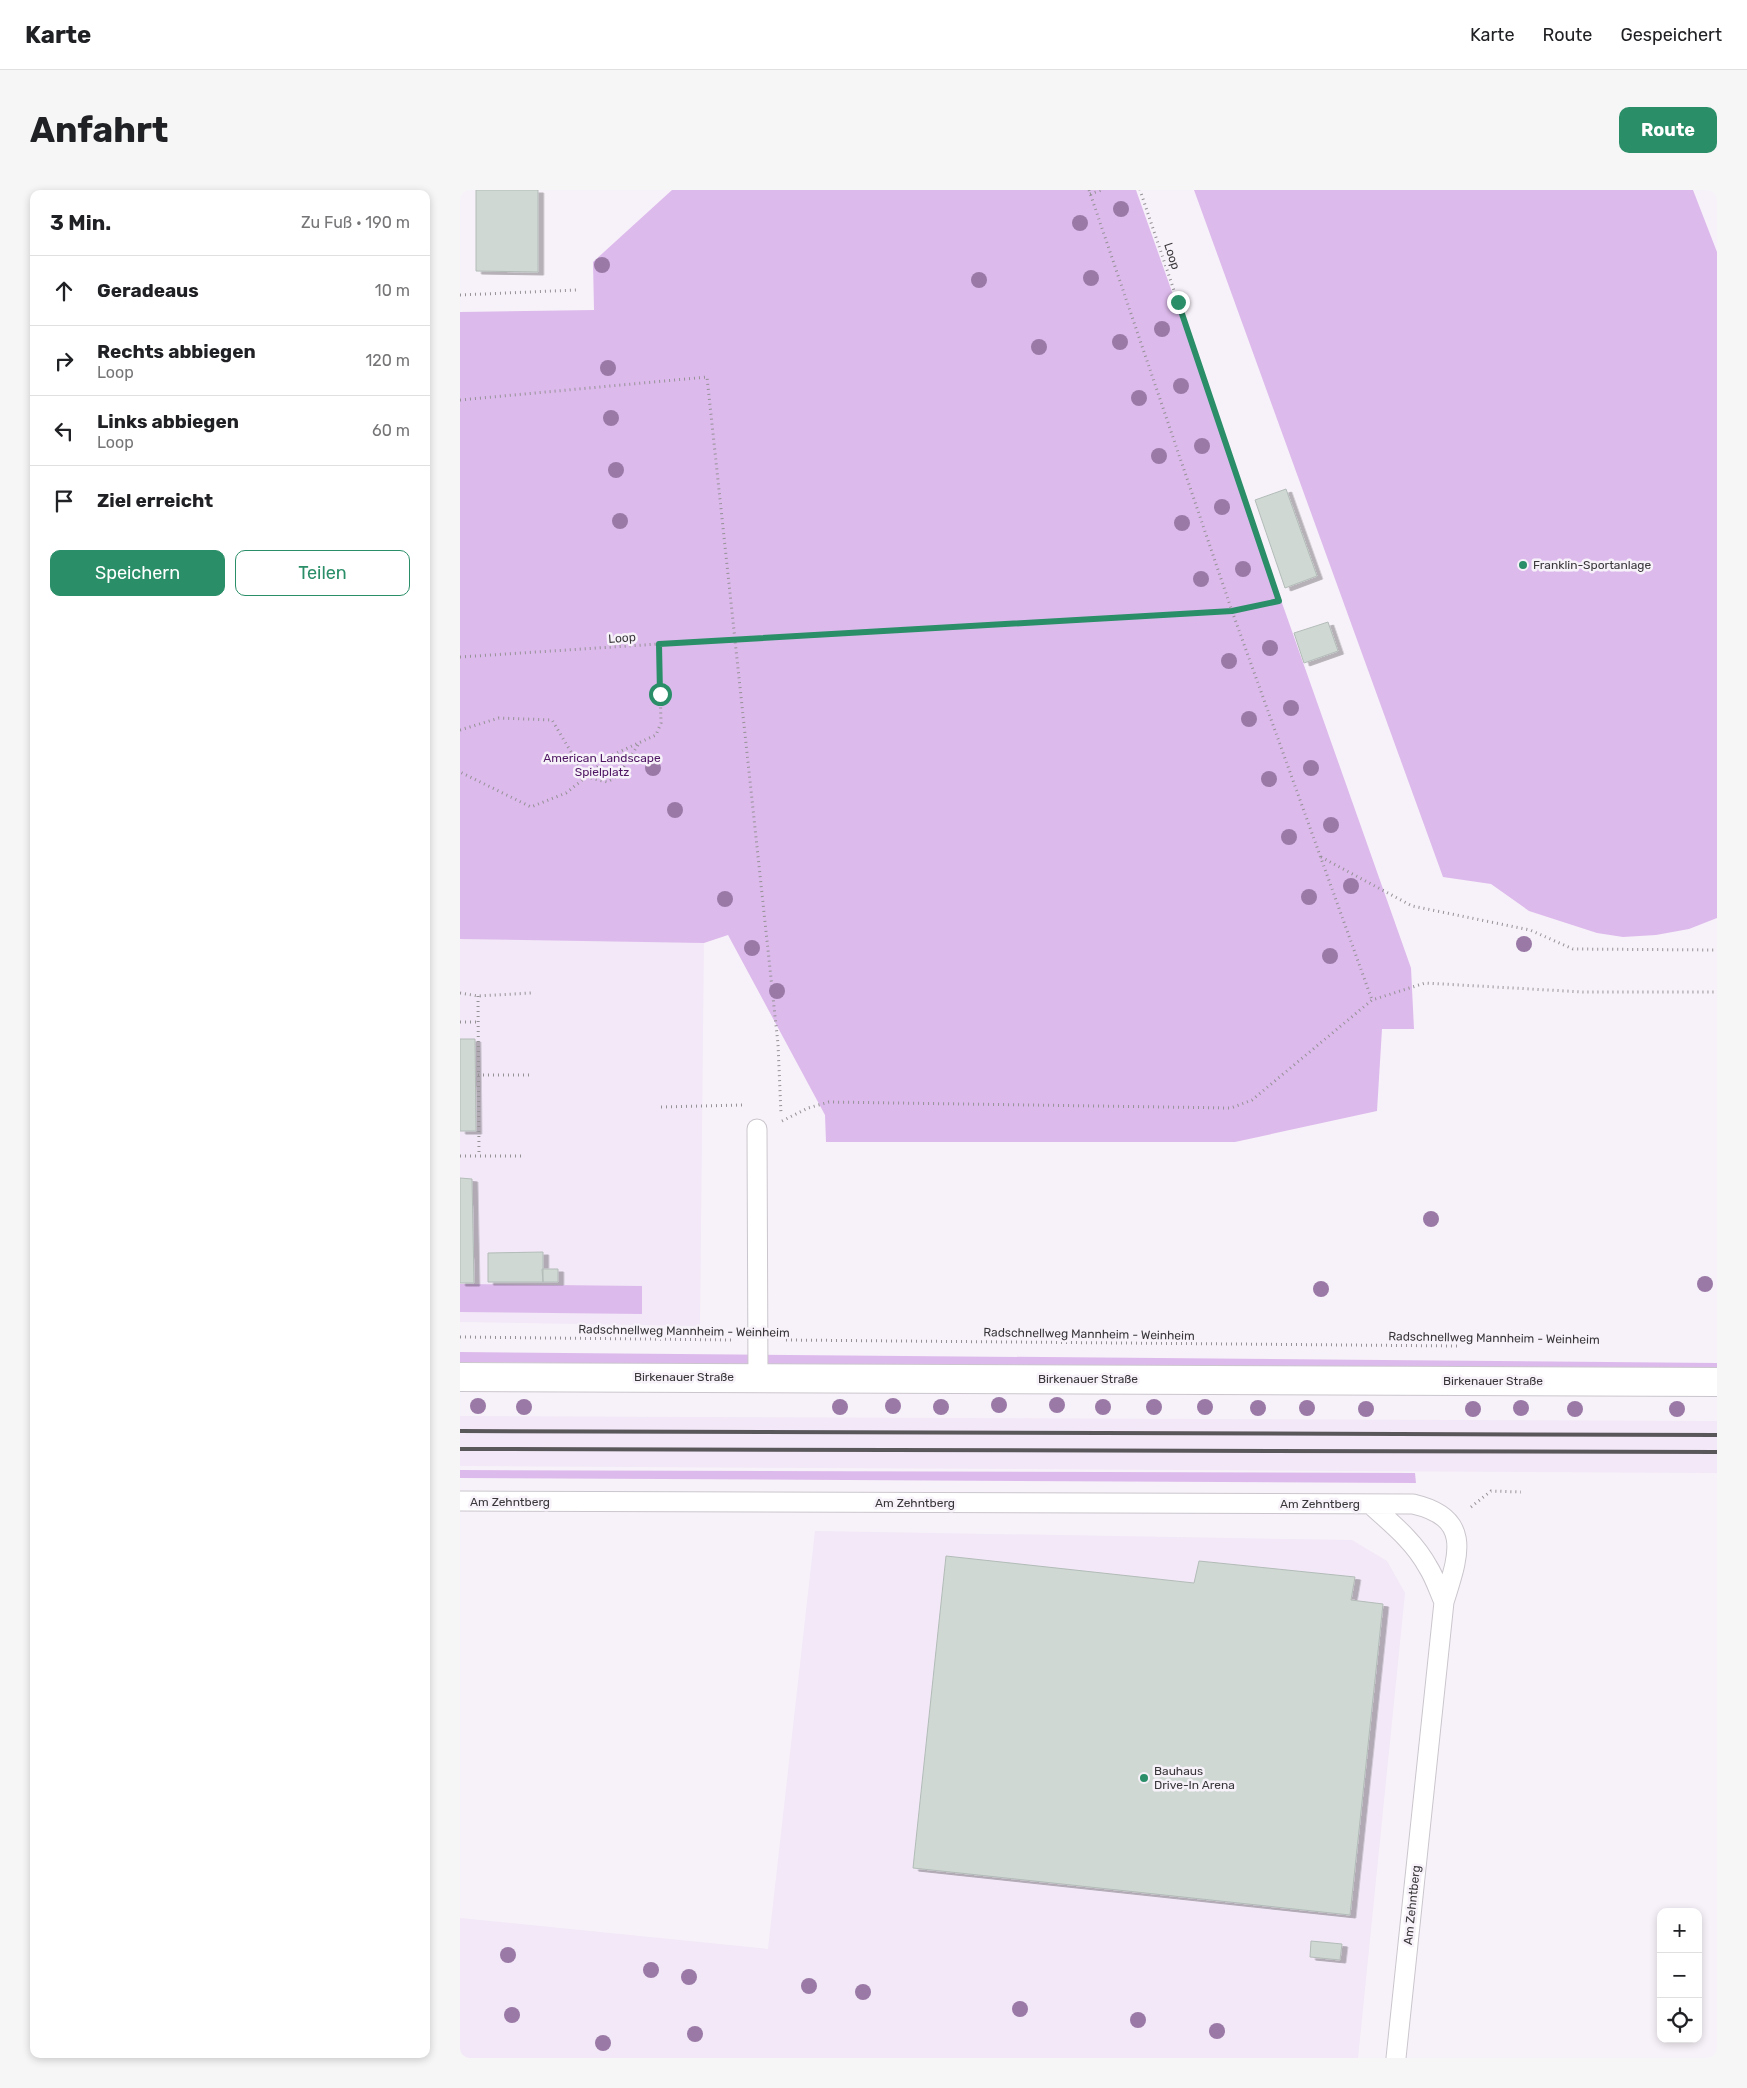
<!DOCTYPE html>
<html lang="de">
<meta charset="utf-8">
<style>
:root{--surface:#fff;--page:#f6f6f6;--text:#202124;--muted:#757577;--line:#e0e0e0;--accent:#2a8e68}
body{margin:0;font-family:Rubik,sans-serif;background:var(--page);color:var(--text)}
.controls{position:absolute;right:15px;bottom:15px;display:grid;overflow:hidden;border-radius:10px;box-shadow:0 2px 8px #0003}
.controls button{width:45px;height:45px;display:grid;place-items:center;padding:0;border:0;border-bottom:1px solid var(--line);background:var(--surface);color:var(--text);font:25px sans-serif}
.stop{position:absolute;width:15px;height:15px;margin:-11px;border:4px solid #2a8e68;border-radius:50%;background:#fff}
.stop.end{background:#2a8e68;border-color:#fff;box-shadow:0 1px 5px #0008}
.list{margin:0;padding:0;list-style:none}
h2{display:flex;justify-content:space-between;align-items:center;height:65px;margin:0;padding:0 20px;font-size:21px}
h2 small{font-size:16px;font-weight:400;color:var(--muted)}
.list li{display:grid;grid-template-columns:32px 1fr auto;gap:15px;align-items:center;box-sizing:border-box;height:70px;padding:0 20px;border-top:1px solid var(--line)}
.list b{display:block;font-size:19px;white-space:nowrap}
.list p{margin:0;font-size:16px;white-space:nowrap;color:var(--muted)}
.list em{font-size:16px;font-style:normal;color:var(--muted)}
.actions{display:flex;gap:10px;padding:15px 20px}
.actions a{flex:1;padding:11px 0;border:1px solid var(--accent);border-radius:10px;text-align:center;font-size:18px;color:var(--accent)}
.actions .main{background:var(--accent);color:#fff}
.icon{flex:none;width:28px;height:28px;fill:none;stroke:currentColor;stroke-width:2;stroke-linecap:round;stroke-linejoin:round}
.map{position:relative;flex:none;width:1257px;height:1868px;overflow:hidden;border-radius:10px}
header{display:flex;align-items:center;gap:30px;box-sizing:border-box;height:70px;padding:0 25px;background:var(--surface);border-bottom:1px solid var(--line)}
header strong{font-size:24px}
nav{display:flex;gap:28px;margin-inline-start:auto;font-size:18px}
.intro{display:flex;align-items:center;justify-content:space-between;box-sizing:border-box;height:120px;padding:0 30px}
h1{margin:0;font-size:35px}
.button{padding:12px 22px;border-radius:10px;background:var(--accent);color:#fff;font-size:18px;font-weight:700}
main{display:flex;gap:30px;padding:0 30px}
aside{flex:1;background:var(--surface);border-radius:10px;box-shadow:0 2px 8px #0003}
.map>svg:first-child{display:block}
</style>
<header>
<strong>Karte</strong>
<nav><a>Karte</a><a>Route</a><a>Gespeichert</a></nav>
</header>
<div class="intro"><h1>Anfahrt</h1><a class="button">Route</a></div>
<main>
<aside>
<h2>3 Min.<small>Zu Fuß · 190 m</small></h2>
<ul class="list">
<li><svg class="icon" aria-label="ahead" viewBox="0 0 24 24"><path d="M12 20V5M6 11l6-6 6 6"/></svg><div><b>Geradeaus</b></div><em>10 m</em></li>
<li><svg class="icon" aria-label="right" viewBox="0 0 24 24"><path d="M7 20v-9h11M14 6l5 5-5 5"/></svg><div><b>Rechts abbiegen</b><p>Loop</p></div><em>120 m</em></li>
<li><svg class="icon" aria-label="left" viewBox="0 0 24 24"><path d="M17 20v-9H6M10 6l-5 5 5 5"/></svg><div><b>Links abbiegen</b><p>Loop</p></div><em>60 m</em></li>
<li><svg class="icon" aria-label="arrive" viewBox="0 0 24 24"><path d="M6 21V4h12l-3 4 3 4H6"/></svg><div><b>Ziel erreicht</b></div></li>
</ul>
<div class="actions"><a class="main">Speichern</a><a>Teilen</a></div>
</aside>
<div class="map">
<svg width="1257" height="1868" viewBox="0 0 1257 1868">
<defs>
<filter id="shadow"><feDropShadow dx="5.5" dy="3" stdDeviation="0" flood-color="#0004"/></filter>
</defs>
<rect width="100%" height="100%" fill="#f7f2f9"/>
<path fill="#f2e8f7" d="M0,744L244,745L240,1136L0,1132Z
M0,1226L1257,1231V1283L0,1276Z
M355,1341L892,1350L927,1371L945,1403L898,1868H0V1728L308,1759Z"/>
<path fill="#ddbaec" d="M212,0H676L951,778L954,839H922L917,921L775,952H366L365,925L268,745L244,753L0,749V122L134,120L133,72Z
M734,0H1233L1257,62V728L1229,739L1196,745L1163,747L1137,743L1069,721L1031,694L983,687Z
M0,1094L182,1096V1124L0,1122Z
M0,1162L1257,1173V1183L0,1172Z
M0,1280L955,1283L956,1293L0,1288Z"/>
<path fill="#cfd8d3" stroke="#b3bcb8" filter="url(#shadow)" d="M16,0H78V82L16,81Z
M826,299L857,386L825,398L795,310Z
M868,432L878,461L844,473L834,443Z
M0,849H15L16,941H0Z
M0,988L12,989L14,1093H0Z
M83,1062V1092H28V1063Z
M82,1079H98V1092H83Z
M486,1366L734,1393L739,1371L895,1387L891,1410L923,1414L890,1725L453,1678Z
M851,1751L882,1754L880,1770L850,1767Z"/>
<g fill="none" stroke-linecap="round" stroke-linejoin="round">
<g stroke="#cbc6cd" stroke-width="21">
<path id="service" d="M297,939L298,1188
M0,1311L953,1314C1014,1328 998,1367 984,1412L936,1868
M910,1314C931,1333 954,1351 968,1377C975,1388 979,1401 984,1412"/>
</g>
<g stroke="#cbc6cd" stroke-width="30">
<path id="tertiary" d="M0,1187L1257,1192"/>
</g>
<path stroke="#959296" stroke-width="3" stroke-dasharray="1 4" stroke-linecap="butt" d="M629,0L772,421L912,810
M630,4L642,0
M0,105L116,100
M0,210L247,187L318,854L321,924
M0,467L275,449L772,421L819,411L680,0
M0,540L39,528L92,530L126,587L106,603L71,617L0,582
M126,587L148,567L196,545L201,533L199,454
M126,587L147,592L158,586L178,555
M861,667L952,716L1070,740L1113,759L1257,760
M0,803L18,806L71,803
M18,806L19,966
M0,832H18
M18,885H72
M201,917L282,915
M322,931L348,918L369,912L771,918L792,910L912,810L965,793L1123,802H1257
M0,966H64
M0,1147L272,1150
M326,1150L999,1156
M1011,1317L1031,1301L1061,1302"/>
<use href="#service" stroke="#fff" stroke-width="19"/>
<use href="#tertiary" stroke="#fff" stroke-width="28"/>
<path stroke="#5a575b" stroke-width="4" d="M0,1241L1257,1245
M0,1259L1257,1262"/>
</g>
<g fill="#9a79a6">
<circle cx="661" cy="19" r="8"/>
<circle cx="620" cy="33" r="8"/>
<circle cx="142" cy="75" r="8"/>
<circle cx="631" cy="88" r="8"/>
<circle cx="519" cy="90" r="8"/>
<circle cx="702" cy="139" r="8"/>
<circle cx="660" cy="152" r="8"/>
<circle cx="579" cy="157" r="8"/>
<circle cx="148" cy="178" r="8"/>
<circle cx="721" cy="196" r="8"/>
<circle cx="679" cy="208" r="8"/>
<circle cx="151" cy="228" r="8"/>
<circle cx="742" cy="256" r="8"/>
<circle cx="699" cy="266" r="8"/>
<circle cx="156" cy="280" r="8"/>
<circle cx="762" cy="317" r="8"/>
<circle cx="160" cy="331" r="8"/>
<circle cx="722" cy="333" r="8"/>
<circle cx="783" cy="379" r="8"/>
<circle cx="741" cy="389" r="8"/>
<circle cx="810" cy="458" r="8"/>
<circle cx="769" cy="471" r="8"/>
<circle cx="831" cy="518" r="8"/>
<circle cx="789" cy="529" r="8"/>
<circle cx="193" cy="578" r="8"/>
<circle cx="851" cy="578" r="8"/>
<circle cx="809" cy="589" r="8"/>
<circle cx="215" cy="620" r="8"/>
<circle cx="871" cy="635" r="8"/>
<circle cx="829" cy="647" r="8"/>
<circle cx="891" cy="696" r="8"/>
<circle cx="849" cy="707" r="8"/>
<circle cx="265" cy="709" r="8"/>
<circle cx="1064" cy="754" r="8"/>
<circle cx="292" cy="758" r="8"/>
<circle cx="870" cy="766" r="8"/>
<circle cx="317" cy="801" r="8"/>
<circle cx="971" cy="1029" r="8"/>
<circle cx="1245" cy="1094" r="8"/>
<circle cx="861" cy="1099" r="8"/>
<circle cx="539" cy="1215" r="8"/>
<circle cx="597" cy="1215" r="8"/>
<circle cx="18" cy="1216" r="8"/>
<circle cx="433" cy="1216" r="8"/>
<circle cx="64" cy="1217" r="8"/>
<circle cx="380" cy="1217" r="8"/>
<circle cx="481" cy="1217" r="8"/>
<circle cx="643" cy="1217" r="8"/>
<circle cx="694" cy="1217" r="8"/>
<circle cx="745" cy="1217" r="8"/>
<circle cx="798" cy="1218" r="8"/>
<circle cx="847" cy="1218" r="8"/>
<circle cx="1061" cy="1218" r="8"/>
<circle cx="906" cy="1219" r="8"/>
<circle cx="1013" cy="1219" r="8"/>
<circle cx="1115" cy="1219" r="8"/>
<circle cx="1217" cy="1219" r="8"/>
<circle cx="48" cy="1765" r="8"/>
<circle cx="191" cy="1780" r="8"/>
<circle cx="229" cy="1787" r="8"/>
<circle cx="349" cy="1796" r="8"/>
<circle cx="403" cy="1802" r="8"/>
<circle cx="560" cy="1819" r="8"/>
<circle cx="52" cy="1825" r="8"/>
<circle cx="678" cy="1830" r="8"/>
<circle cx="757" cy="1841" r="8"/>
<circle cx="235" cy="1844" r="8"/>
<circle cx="143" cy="1853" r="8"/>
</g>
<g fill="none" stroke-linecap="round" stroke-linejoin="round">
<path stroke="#2a8e68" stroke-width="6" d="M200,504L199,454L772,421L819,411L718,112"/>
</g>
<g fill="#2a8e68" stroke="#f7f2f9" stroke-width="2">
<circle cx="1063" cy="375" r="5"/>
<circle cx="684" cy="1588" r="5"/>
</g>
<g text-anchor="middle" stroke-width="5" stroke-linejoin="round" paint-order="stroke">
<g font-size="12" fill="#39373a" stroke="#f7f2f9">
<text transform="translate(712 66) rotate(72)" y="4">Loop</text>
<text transform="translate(162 448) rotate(-4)" y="4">Loop</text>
<text transform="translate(224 1141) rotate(1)" y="4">Radschnellweg Mannheim - Weinheim</text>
<text transform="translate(629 1144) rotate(1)" y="4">Radschnellweg Mannheim - Weinheim</text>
<text transform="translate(1034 1148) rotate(1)" y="4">Radschnellweg Mannheim - Weinheim</text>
<text x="224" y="1191">Birkenauer Straße</text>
<text x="628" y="1193">Birkenauer Straße</text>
<text x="1033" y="1195">Birkenauer Straße</text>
<text x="50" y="1316">Am Zehntberg</text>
<text x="455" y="1317">Am Zehntberg</text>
<text x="860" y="1318">Am Zehntberg</text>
<text transform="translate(952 1715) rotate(-84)" y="4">Am Zehntberg</text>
</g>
<g font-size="12" fill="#39373a" stroke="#f7f2f9" text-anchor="start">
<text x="1073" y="379">Franklin-Sportanlage</text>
<text x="694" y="1585">Bauhaus<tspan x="694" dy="14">Drive-In Arena</tspan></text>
</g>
<g font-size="12" fill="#4e1663" stroke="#f7f2f9">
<text x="142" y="572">American Landscape<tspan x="142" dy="14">Spielplatz</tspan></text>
</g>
</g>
</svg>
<div class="controls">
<button>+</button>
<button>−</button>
<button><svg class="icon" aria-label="locate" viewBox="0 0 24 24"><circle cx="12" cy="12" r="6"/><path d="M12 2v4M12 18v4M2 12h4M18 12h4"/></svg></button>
</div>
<div class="stop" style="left:200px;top:504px"></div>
<div class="stop end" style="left:718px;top:112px"></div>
</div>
</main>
